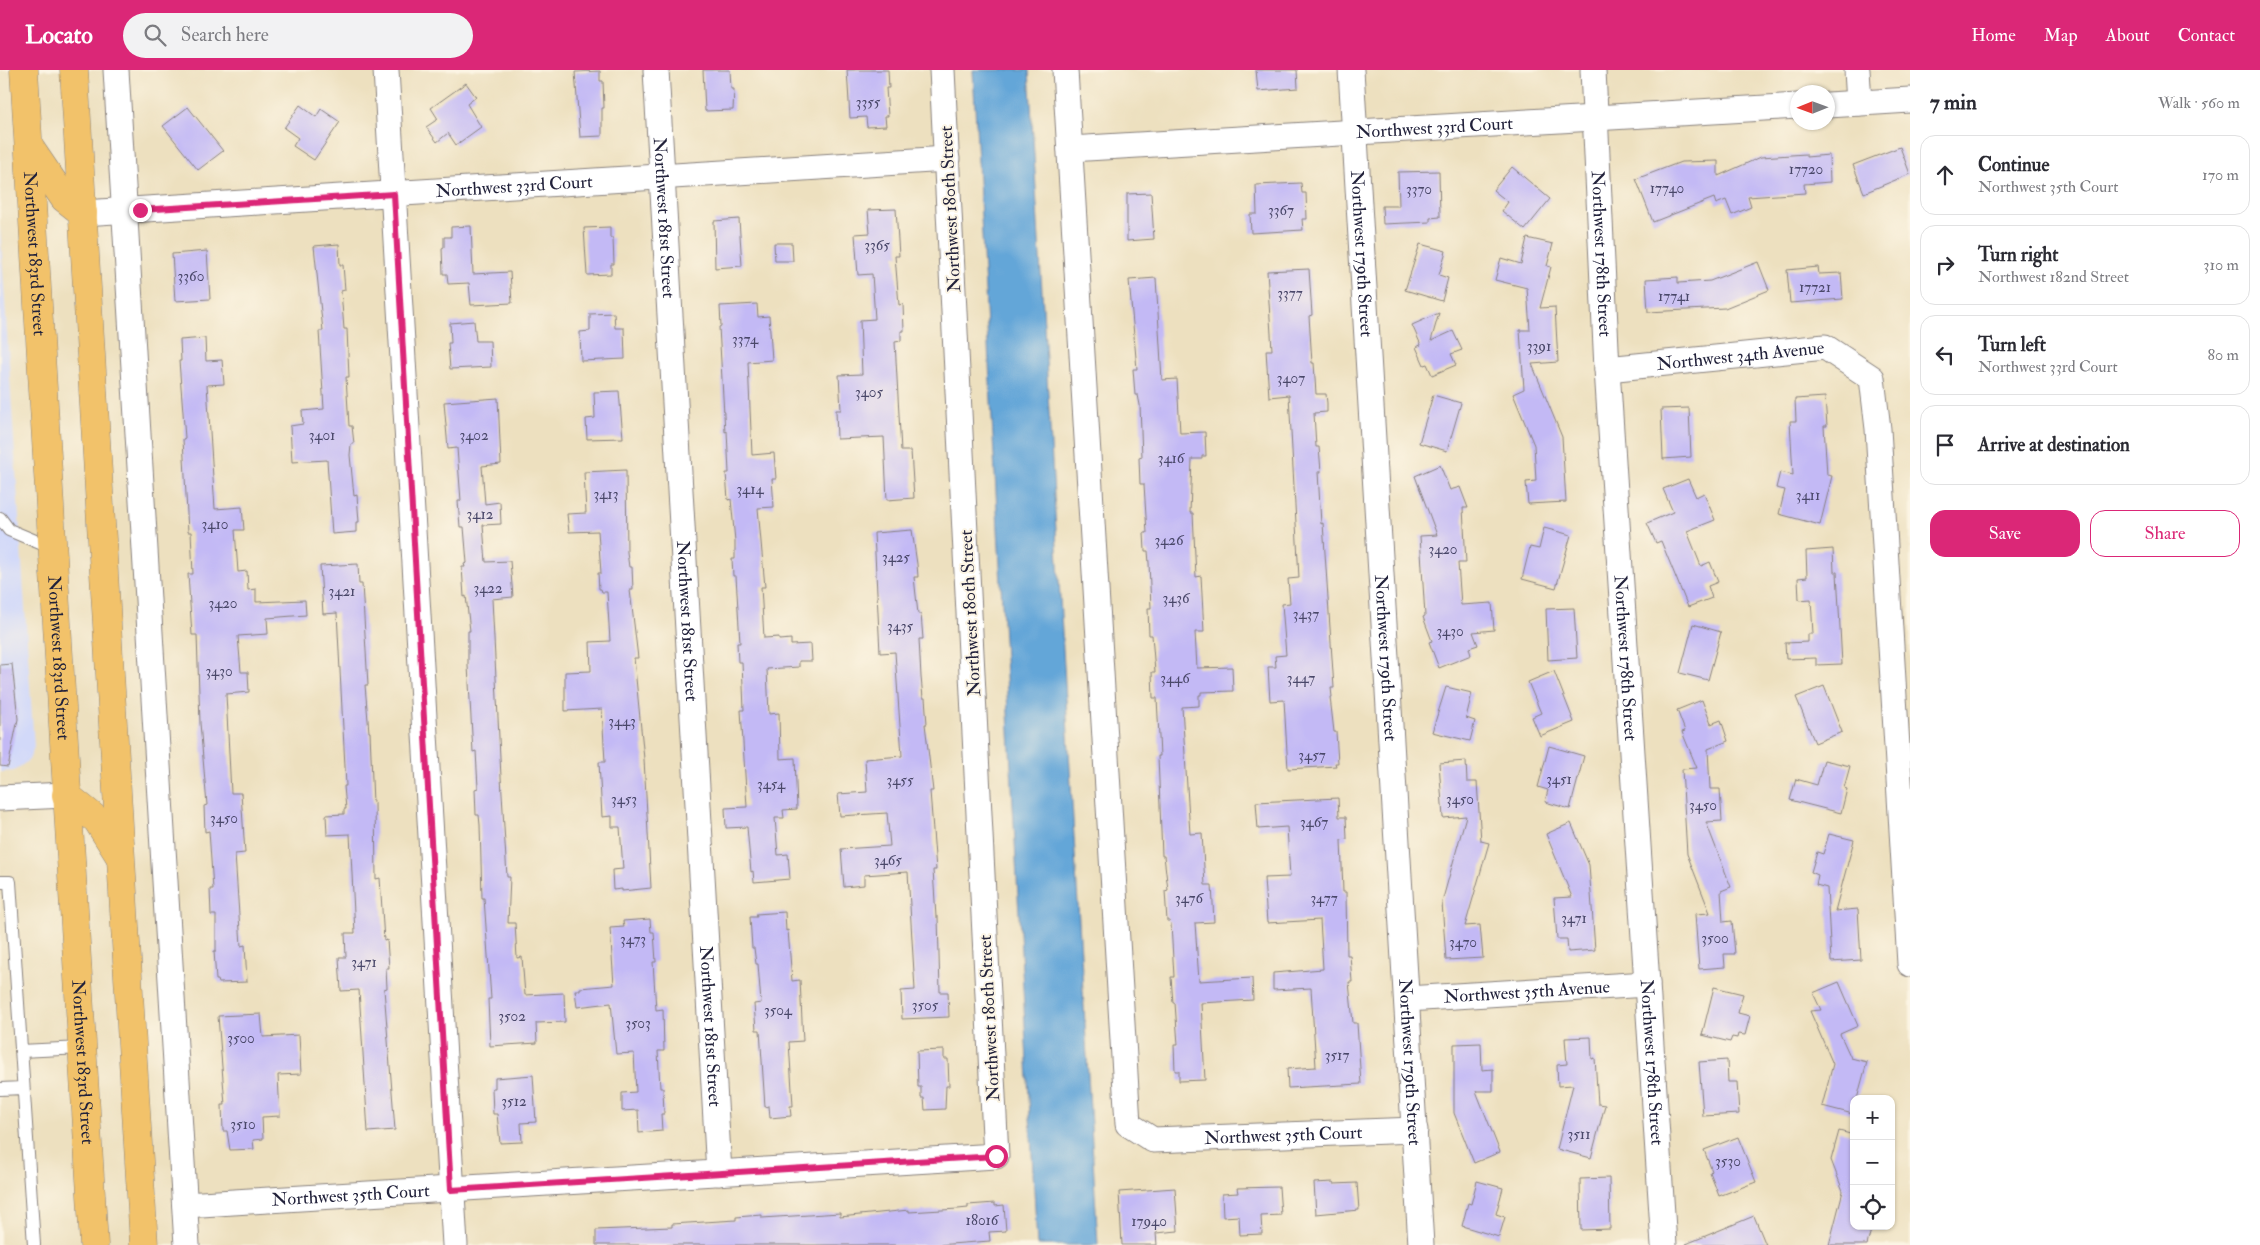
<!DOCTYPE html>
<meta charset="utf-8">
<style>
:root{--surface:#fff;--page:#f2f2f3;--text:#2b2b33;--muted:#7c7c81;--line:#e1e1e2;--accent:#db2777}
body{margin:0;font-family:"IM FELL Double Pica",serif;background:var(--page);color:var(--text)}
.controls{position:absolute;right:15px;bottom:15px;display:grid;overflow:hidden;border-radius:10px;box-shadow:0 1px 4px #0004}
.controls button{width:45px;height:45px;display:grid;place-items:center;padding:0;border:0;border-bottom:1px solid var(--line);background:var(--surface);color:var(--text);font:25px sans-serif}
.compass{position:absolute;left:1790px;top:15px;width:45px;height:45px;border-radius:50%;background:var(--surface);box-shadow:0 1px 4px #0004;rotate:269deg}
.stop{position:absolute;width:15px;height:15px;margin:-11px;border:4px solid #db2777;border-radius:50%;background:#fff}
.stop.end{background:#db2777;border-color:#fff;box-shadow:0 1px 5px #0008}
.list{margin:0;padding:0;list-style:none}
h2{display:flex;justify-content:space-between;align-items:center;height:65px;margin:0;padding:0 20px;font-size:21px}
h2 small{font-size:16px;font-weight:400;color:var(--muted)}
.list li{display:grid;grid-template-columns:32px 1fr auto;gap:15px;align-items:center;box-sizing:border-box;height:80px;margin:0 10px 10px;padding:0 10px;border:1px solid var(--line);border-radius:15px}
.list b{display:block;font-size:19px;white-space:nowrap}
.list p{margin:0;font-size:16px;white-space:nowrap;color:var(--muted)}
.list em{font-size:16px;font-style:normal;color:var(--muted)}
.actions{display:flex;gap:10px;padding:15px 20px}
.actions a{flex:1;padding:11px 0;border:1px solid var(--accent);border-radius:15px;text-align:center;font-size:18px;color:var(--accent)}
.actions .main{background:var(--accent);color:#fff}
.icon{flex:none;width:28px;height:28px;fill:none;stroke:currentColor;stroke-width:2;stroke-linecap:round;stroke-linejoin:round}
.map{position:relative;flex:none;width:1910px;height:1175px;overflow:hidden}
header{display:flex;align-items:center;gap:30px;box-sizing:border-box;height:70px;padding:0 25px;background:var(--accent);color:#fff}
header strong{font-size:24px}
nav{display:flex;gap:28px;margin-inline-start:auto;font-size:18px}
.search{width:350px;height:45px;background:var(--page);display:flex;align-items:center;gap:12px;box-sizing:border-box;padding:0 18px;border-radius:28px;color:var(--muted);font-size:19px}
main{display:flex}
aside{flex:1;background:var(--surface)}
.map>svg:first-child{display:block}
</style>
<header>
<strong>Locato</strong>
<div class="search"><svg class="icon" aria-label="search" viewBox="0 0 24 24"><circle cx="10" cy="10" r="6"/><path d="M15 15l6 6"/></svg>Search here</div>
<nav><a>Home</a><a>Map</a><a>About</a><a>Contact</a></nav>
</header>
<main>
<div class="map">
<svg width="1910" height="1175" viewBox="0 0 1910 1175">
<rect width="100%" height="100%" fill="#fcf5e5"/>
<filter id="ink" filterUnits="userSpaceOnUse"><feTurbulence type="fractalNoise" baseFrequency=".02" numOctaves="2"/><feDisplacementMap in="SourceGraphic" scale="10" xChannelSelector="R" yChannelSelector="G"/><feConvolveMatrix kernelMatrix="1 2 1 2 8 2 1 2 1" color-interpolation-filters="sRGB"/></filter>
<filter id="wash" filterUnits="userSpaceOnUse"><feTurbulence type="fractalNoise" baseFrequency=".0096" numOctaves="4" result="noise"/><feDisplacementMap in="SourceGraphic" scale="20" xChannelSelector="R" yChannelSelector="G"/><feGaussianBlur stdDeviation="1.12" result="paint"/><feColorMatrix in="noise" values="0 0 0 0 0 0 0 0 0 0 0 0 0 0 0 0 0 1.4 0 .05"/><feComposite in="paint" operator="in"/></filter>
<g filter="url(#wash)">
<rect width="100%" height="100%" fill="#ede0bf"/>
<path fill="#d2d9f9" d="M0,155L34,677L29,690L14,701L0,702Z"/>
<path fill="#63a6d8" stroke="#42648a" d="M973,0H1029L1098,1175H1037Z"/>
<g id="blocks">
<path fill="#c3b9f5" d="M703,0H730L731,19H734L733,40L705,41Z
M847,0H888L889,18H886L888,46H885L886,56L867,57L866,47L850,48Z
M1256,0H1297L1298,18L1258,21Z
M600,1V11H603L604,38H602V66L580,67L575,2Z
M466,13L476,27L467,34L481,57L456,75L448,63L437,72L426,57L438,49L431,38Z
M300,35L316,47L321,39L340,52L314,90L293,76L298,68L284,58Z
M188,37L223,81L198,100L163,56Z
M1900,77L1910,104L1864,123L1853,95Z
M1806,84V87L1829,85L1830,112L1804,114L1805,123L1748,127L1751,137L1732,145L1726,130L1716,134L1714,128L1653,152L1636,109L1681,92L1718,91V106L1761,87Z
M1512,97L1550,129L1525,160L1502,141L1508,132L1493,120Z
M1439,101L1440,147L1430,148V152L1383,154L1382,136H1399L1398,102Z
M1301,113L1302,123H1306L1307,149H1302L1303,160L1251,163L1250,144H1257L1256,115Z
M1151,123L1154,169L1127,171V124Z
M896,139L899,186H895L899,235L903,234L904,261H901V271L895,272L901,381H911L914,428L887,430L884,367L837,369L836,340H841L839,305L862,304L860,250L875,249L872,204L858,205L855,164L870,163L868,140Z
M739,149L742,196L715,198L714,151Z
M471,156L473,204L510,202L512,233L471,235L469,213L448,214L447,204H443L442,178L444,177V167H451V157Z
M610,157V168H613L614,194H611V204L587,205L584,158Z
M1527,168L1553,174L1547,196L1551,197L1540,238L1555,237L1558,292L1532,294L1562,367L1566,432L1528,434L1526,412L1536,411L1534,375L1513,324L1524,319L1520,260H1530L1527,218L1495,210L1501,188L1521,194Z
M774,173H792L793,191H775Z
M339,174L340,195H343L345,220L341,221L344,259H347L349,307H346L349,356H352L354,374H351L350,385L354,426L357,425L359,452H356V462L332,464L327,390L292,392L290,356L303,354L302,341L324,339L319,261H323L314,176Z
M1420,174L1446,181L1439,205L1448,208L1442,231L1405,220Z
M207,181L210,229L175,231L172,184Z
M1758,192L1769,220L1725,238L1648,242L1646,209L1678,207V213L1710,211Z
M1818,197L1819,204L1841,203L1843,229L1790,233L1787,200Z
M1309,199L1312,245L1309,246L1312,293H1314L1316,324H1326L1327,333V342L1314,343L1316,377H1319L1320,389L1321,402H1318L1321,454L1323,453L1334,618H1331L1332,627H1330L1334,662H1336L1338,693H1335L1336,696L1288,699L1284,630L1270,631L1268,597H1276L1275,586L1286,585L1282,534L1290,533L1288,509L1299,508L1289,325L1269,327L1266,280H1272L1267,201Z
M1156,208L1162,310L1177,309L1180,363L1205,362L1206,386H1202V389H1192L1190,443H1193L1196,507L1201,506L1204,562H1195L1197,598L1232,597L1233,621L1201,622V625H1199V636L1182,637L1190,764L1202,763L1205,815H1212L1214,852L1195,853L1199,911L1252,908L1253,930L1201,933L1205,1010L1179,1011V1001H1175L1174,975H1178L1175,933H1173L1171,907H1174L1171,854L1170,851H1167L1165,821L1168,820L1164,786H1162L1158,686H1160L1157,628H1153L1152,602H1155L1152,565H1149L1148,538H1151L1149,493L1148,481H1145L1144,463H1147L1144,414H1140L1139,388L1142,387L1140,335L1138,325H1135L1133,299H1137L1129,210Z
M757,234L758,247L769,246L772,290L748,292L752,385L774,383L776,409H772L774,437L758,438L765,517H761L764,568L779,567V570L791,569V575L811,574L812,591H799V597L767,599L769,644L779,643L780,689L795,688L797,739L783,740L784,748H775L778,785L788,784L790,809L754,812L753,801L751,802L747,757L726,758L725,738L747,737L741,640H744L742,592H738L737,573H740L736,506H733L732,489H735V471L731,429L728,430L726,403H729L727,361L725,362L719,257L721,256L720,236Z
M614,243L615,258H624L625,289L581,291L580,262L590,261V244Z
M1439,243L1431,271L1453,261L1462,280L1451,284L1456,295L1432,305L1427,294L1424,295L1416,277L1421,275L1412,255Z
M474,251L476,271H490L491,297L450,299L448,273H451L450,253Z
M205,268L206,291L222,290L224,314L207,315L215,439L242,437L244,460H235L238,502L247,501L248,520L256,519V532L305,530L306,545L267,548L268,564L238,566L241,602H248L249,622L226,624L231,723H241L245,783L235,784L241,876L245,875L247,912L219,913L218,910H216L214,881H216V845H211L210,819H213L209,761L205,762L204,736L207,735L200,653L197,565H192L188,504H193L191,462H188L183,369L185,368L179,291H181L180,270Z
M619,321L623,368L587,369L586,349L595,348L594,322Z
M1433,325L1461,333L1447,381L1419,373Z
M1825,327L1827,356H1824L1827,405L1832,406L1820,455L1779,444L1785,420L1776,418L1780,402L1793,405L1790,351H1796L1795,329Z
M498,328L501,394L482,396L485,434L500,432L501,454L483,455L486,492L510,491L513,527L492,529L501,707L507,807H510L508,853H515L517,888L522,887L525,925L564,923L565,952L536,953L537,973L490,976L488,929H491L484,828H482L480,755L479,745H476L475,719L478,718L476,681L473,682L468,596V561H470L466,526L464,527L462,497H465L464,494L467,493L464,457H460L458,431H461L457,378L448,379L444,332Z
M1689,338L1691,387L1663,389L1661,339Z
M1440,395L1450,420L1460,417L1468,438H1463L1466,493H1458L1461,535L1492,533L1494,560L1473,562L1478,575L1469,578L1471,585L1439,598L1429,572L1432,571L1423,547L1425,546L1420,466L1437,465L1415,406Z
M626,400L627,482L629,497H632L633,520H630L638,588H634L644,689L651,818L622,821V819L613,820L612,800L623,799L620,757H612V746L602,747L599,692H605L602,639L565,641V602L591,601L590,572L610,571L607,522H602L601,519H599L598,503H601L598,461L569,462L567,444L586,443L584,402Z
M1688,409L1696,427L1704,423L1715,450L1687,461L1701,496L1710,492L1718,512L1708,516L1712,528L1688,537L1661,471L1656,473L1647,453L1673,442L1663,419Z
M1544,458L1571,465L1556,518L1522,509L1530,477L1539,479Z
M912,460L917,494L918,507H914L918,544H921L923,569H919L921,607L923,628H925L927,654H925L933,721H930L936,800H933L936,847H938L940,922H948L949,947L902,949L901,921L915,920L908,802L864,805V815L844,817L841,779L890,776L887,743L840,746L838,724L867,722L865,689L902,686L895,582L880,583L874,463Z
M1833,479L1834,502H1837L1842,594L1816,595V588L1786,589L1785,573L1808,572V564H1813L1811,529L1799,530L1798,508L1807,507L1806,481Z
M358,494L359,514H362L368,615H365L369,662H370L373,733L375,732L376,809L380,808L384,871L387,870L389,898H386L387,918L384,919L395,1060L368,1062L359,920L341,921L339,887H346L345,863H355L350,764L327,765L326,745L344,744V739H346L344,716H346L337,543L323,544L320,496Z
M1574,538L1577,588L1548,590L1546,539Z
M1693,554L1721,562L1708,610L1680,603Z
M12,594L18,649L8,697L0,696V595Z
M1554,601L1574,652L1540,666L1532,647L1541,643L1528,612Z
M1824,616L1842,662L1815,673L1796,627Z
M1446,617L1472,623L1466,648L1475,651L1470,671L1432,662Z
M1702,630L1711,654L1721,650L1728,671L1708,679L1710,719H1720L1722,751L1706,752L1731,817L1721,821L1723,852L1732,851L1735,884H1724L1725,897L1699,899L1695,844L1710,843L1687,784L1682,699L1697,698L1682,662L1685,661L1677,640Z
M1549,676L1584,686L1570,739L1545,732L1548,720L1538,717Z
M1824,690L1850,696L1844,718L1847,719L1841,743L1790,730L1796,709L1817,715Z
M1466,691L1467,712H1477L1481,771L1489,773L1465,856L1480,855L1483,888L1446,890L1442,832L1466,746L1443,748L1439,693Z
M1338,728L1339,747H1346L1347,769L1341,770L1343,822H1346L1347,885H1350L1352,912H1349L1353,953H1357L1361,1014L1288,1018L1287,999L1316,997L1311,918L1273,920V903L1323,899L1320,850L1267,853L1264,808L1290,807L1287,757L1258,759L1256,732Z
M1571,753L1589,795L1595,880L1568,882L1567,869H1557L1554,828L1572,827L1546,764Z
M1829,764L1854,770L1835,841L1858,839L1861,890L1831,892L1827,818L1816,815L1818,805L1811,802L1817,782L1823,784Z
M785,842L786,861L788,860L792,911L800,910L803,971L789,972L793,1036H790L791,1046L770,1048L769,1036L765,1037L760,960H756L754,934L761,933L758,894H756L754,878H752L750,847H757L756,844Z
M650,849L651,862H654L656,892H653L656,940L663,939L664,981H658L660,1018H663L664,1044H661L662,1061L639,1063L638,1040L622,1041V1023L636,1022L634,983L616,984L611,933L577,937L575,920H580V918L614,915L610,858L624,857L623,851Z
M1839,912L1858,956L1840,964L1851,988L1867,992L1857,1029H1854L1853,1044L1822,1036L1833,994L1810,941L1821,940L1813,923Z
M1714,917L1743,924L1738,943L1750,946L1745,965L1738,964L1737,968L1732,967L1730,972L1702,965Z
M261,944L263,967L299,965L301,1004L278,1005L280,1046L262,1047L263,1069L253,1070L254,1079L230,1080L227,1061H223L222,1035H225L218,946Z
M1591,967L1592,989L1595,988L1598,1034L1605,1035L1591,1088L1557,1079L1573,1015L1558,1016L1557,995L1567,994L1565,968Z
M1481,973L1482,1000L1493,999V1021H1476L1500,1082L1474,1093L1454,1043V974Z
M944,980V989H948L949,1016H946L945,1039L925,1040L924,1028H921V1017H918L917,981Z
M1727,990L1728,1012H1737L1739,1044L1703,1046L1699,992Z
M533,1005L536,1052L521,1053L522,1072L500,1073L497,1044H493L492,1018H495V1008Z
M1839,1061L1854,1065V1156H1872L1867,1175H1829L1843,1121L1831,1090Z
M1738,1067L1756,1112L1719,1126L1710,1103L1712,1101L1704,1080Z
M1609,1108L1610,1159L1581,1160L1580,1109Z
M1477,1111L1503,1118L1496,1144L1505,1147L1499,1167L1462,1156L1468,1133L1471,1134Z
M1333,1112L1334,1114L1357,1113L1359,1140L1316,1144L1314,1113Z
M1279,1117L1281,1145L1261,1146L1262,1164L1240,1165L1239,1146L1223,1147L1222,1124L1238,1123L1237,1118Z
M1175,1118L1178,1161L1156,1163L1157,1175H1122L1119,1122Z
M995,1133V1136L1004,1135L1006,1161L989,1162L990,1171L937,1175H596V1160L672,1157V1154L736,1150V1147L762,1145V1148L840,1143V1147L909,1140V1142L958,1139L968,1138V1135Z
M1754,1146L1766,1175H1686V1174Z"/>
</g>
</g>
<g filter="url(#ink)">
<use href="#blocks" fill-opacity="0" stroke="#88817d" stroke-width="1"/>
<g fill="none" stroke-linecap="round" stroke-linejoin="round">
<g stroke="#88817d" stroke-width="14">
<path id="service" d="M0,448L9,460L52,478
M0,812H10L34,1175
M21,981L82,978
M0,1019L23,1018"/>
</g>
<g stroke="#88817d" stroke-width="27">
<g id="minor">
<path d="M116,0L187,1175"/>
<path d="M386,0L455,1175"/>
<path id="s1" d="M656,0L719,1103"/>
<path id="s2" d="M1065,0L1128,1054L1153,1070L1415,1060"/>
<path id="s3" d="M1351,0L1421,1175"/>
<path id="s4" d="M1593,0L1607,299L1664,1175"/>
<path d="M1857,0L1859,33"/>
<path d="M1828,35L1910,30"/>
<path id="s5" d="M1070,79L1798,36"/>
<path id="s6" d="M83,143L947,89"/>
<path id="s7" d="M1607,299L1825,277L1872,308L1878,359L1910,894"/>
<path d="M0,728L66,725"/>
<path id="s8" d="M1407,929L1647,914"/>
<path id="s9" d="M185,1135L996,1086L942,0"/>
</g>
</g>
<g stroke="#88817d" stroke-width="29">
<g id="primary">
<path id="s10" d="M24,0L94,1175"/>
<path d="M74,0L144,1175"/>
<path d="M30,78L64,128L83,143"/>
<path d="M66,725L97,750L119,785"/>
</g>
</g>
<use href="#service" stroke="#fff" stroke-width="12"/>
<use href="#minor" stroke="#fff" stroke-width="25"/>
<use href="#primary" stroke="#f2c26a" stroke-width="28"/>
</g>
</g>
<g fill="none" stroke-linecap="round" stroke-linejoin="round" filter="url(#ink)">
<path stroke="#db2777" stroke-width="6" d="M140,140L394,124L451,1120L996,1086"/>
</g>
<g text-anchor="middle" stroke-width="4" stroke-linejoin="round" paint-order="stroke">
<g font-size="15" fill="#4a486a">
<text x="868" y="37">3355</text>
<text x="1806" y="104">17720</text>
<text x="1667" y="123">17740</text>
<text x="1419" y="124">3370</text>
<text x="1281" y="145">3367</text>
<text x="877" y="180">3365</text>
<text x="191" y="211">3360</text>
<text x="1815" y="222">17721</text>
<text x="1290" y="228">3377</text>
<text x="1674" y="231">17741</text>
<text x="745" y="274">3374</text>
<text x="1539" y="281">3391</text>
<text x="1291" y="313">3407</text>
<text x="869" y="327">3405</text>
<text x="322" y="370">3401</text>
<text x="474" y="370">3402</text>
<text x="1171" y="393">3416</text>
<text x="750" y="424">3414</text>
<text x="606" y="429">3413</text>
<text x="1808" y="430">3411</text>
<text x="480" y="449">3412</text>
<text x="215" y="459">3410</text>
<text x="1169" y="475">3426</text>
<text x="1443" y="484">3420</text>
<text x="896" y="492">3425</text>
<text x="488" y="523">3422</text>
<text x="342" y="526">3421</text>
<text x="1176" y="533">3436</text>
<text x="223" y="538">3420</text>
<text x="1306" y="549">3437</text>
<text x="900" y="561">3435</text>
<text x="1450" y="566">3430</text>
<text x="219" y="606">3430</text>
<text x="1175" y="613">3446</text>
<text x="1301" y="613">3447</text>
<text x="622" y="656">3443</text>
<text x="1312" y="690">3457</text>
<text x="1559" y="714">3451</text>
<text x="900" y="715">3455</text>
<text x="771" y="719">3454</text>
<text x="624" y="734">3453</text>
<text x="1460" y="734">3450</text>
<text x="1703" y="740">3450</text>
<text x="224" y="753">3450</text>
<text x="1314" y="757">3467</text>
<text x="888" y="795">3465</text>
<text x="1189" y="833">3476</text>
<text x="1324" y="833">3477</text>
<text x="1574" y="853">3471</text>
<text x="1715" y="873">3500</text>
<text x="633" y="874">3473</text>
<text x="1463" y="877">3470</text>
<text x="364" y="897">3471</text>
<text x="925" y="940">3505</text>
<text x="778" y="945">3504</text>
<text x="512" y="951">3502</text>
<text x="638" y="958">3503</text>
<text x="241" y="973">3500</text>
<text x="1337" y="990">3517</text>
<text x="514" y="1036">3512</text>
<text x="243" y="1059">3510</text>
<text x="1579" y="1069">3511</text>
<text x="1728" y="1096">3530</text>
<text x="982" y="1155">18016</text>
<text x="1149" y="1156">17940</text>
</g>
<g font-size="18" fill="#22223b" stroke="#fcf5e5">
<text dy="6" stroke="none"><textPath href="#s5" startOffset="365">Northwest 33rd Court</textPath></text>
<text dy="6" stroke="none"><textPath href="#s6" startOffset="432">Northwest 33rd Court</textPath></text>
<text transform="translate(950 139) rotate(-93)" y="6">Northwest 180th Street</text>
<text dy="6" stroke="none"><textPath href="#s1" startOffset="148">Northwest 181st Street</textPath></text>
<text dy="6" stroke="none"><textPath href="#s10" startOffset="184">Northwest 183rd Street</textPath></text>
<text dy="6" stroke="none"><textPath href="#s3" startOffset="184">Northwest 179th Street</textPath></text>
<text dy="6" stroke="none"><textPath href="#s4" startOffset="184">Northwest 178th Street</textPath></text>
<text dy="6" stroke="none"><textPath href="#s7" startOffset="134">Northwest 34th Avenue</textPath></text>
<text transform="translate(970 543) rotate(-93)" y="6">Northwest 180th Street</text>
<text dy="6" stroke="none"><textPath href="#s1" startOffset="552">Northwest 181st Street</textPath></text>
<text dy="6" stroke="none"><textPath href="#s3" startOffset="589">Northwest 179th Street</textPath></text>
<text dy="6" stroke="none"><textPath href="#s10" startOffset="589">Northwest 183rd Street</textPath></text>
<text dy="6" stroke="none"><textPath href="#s4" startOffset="589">Northwest 178th Street</textPath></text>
<text dy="6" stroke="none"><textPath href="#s8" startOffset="120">Northwest 35th Avenue</textPath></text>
<text transform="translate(989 948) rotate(-93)" y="6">Northwest 180th Street</text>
<text dy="6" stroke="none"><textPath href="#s1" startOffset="958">Northwest 181st Street</textPath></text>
<text dy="6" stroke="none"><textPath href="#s10" startOffset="994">Northwest 183rd Street</textPath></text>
<text dy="6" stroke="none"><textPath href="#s3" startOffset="994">Northwest 179th Street</textPath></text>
<text dy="6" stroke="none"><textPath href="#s4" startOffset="994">Northwest 178th Street</textPath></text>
<text dy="6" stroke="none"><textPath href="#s2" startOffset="1216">Northwest 35th Court</textPath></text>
<text dy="6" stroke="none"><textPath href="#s9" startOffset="166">Northwest 35th Court</textPath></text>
</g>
</g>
</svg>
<div class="controls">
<button>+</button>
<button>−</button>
<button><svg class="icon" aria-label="locate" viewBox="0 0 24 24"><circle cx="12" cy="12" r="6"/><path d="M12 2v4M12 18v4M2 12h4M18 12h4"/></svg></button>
</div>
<svg class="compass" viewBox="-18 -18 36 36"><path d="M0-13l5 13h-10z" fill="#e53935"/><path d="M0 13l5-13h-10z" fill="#7c7c81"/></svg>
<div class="stop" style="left:996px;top:1086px"></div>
<div class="stop end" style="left:140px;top:140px"></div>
</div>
<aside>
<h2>7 min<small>Walk · 560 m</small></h2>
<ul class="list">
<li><svg class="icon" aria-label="ahead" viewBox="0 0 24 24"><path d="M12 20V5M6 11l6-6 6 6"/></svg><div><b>Continue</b><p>Northwest 35th Court</p></div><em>170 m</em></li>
<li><svg class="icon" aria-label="right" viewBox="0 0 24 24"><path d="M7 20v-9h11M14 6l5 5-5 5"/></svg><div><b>Turn right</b><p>Northwest 182nd Street</p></div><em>310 m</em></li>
<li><svg class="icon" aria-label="left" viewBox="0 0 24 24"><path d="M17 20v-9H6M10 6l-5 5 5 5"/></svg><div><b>Turn left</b><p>Northwest 33rd Court</p></div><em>80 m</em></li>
<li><svg class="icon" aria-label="arrive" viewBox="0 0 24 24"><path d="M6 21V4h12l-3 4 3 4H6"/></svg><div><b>Arrive at destination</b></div></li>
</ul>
<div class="actions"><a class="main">Save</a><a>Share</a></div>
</aside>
</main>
